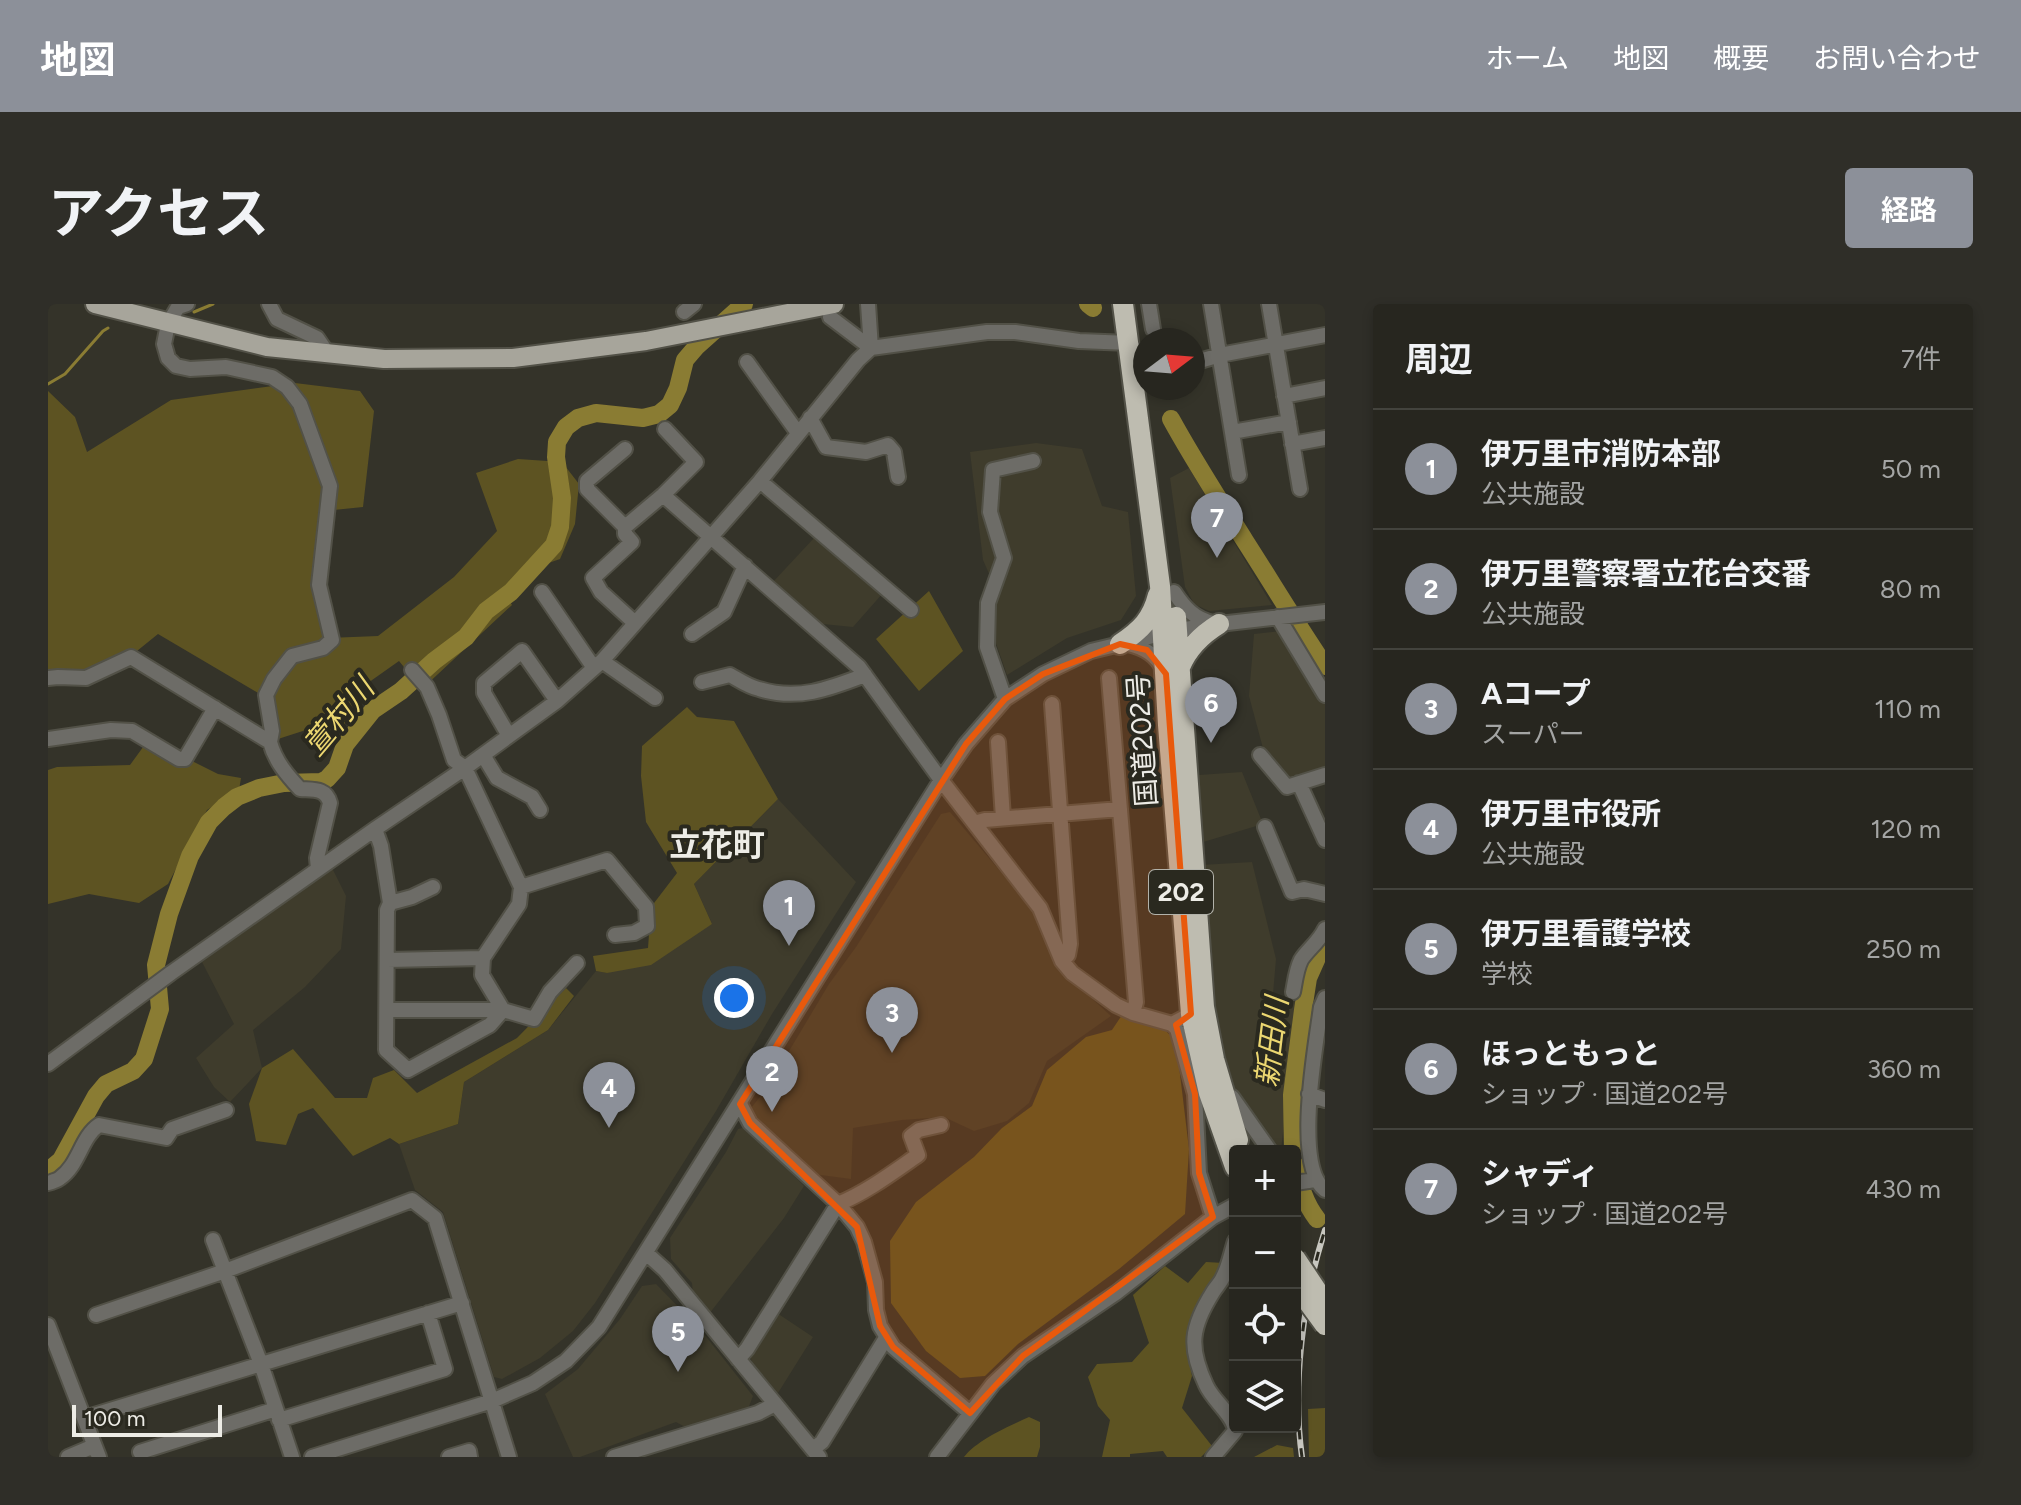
<!DOCTYPE html>
<html lang="ja">
<meta charset="utf-8">
<style>
:root{--surface:#27261f;--page:#2f2e28;--text:#f1f3f6;--muted:#a4a5a4;--line:#43433d;--accent:#8c9099}
body{margin:0;font-family:Figtree,"Noto Sans JP",sans-serif;background:var(--page);color:var(--text)}
.controls{position:absolute;right:24px;bottom:24px;display:grid;overflow:hidden;border-radius:8px;box-shadow:0 4px 12px #0003}
.controls button{width:72px;height:72px;display:grid;place-items:center;padding:0;border:0;border-bottom:2px solid var(--line);background:var(--surface);color:var(--text);font:40px sans-serif}
.compass{position:absolute;left:1085px;top:24px;width:72px;height:72px;border-radius:50%;background:var(--surface);box-shadow:0 4px 12px #0003;rotate:74deg}
.scale{position:absolute;left:24px;bottom:20px;width:150px;box-sizing:border-box;padding-left:8px;border:4px solid #edece6;border-top:0;font-size:22px;line-height:28px;white-space:nowrap;color:#edece6;-webkit-text-stroke:6px #2a291f;paint-order:stroke}
.you{position:absolute;left:686px;top:694px;width:28px;height:28px;margin:-20px;border:6px solid #fff;border-radius:50%;background:#1a73e8;box-shadow:0 0 0 12px #1a73e833}
.badge{display:grid;place-items:center;width:52px;height:52px;border-radius:50%;background:var(--accent);color:#fff;font-size:26px;font-weight:700}
.pin{position:absolute;translate:-50% -66px;filter:drop-shadow(0 2px 4px #0008)}
.pin::after{content:'';position:absolute;top:42px;width:28px;height:24px;background:inherit;clip-path:polygon(0 0,100% 0,50% 100%)}
.list{margin:0;padding:0;list-style:none}
h2{display:flex;justify-content:space-between;align-items:center;height:104px;margin:0;padding:0 32px;font-size:34px}
h2 small{font-size:26px;font-weight:400;color:var(--muted)}
.list li{display:grid;grid-template-columns:52px 1fr auto;gap:24px;align-items:center;box-sizing:border-box;height:120px;padding:0 32px;border-top:2px solid var(--line)}
.list b{display:block;font-size:30px;white-space:nowrap}
.list p{margin:0;font-size:26px;white-space:nowrap;color:var(--muted)}
.list em{font-size:26px;font-style:normal;color:var(--muted)}
.icon{flex:none;width:44px;height:44px;fill:none;stroke:currentColor;stroke-width:2;stroke-linecap:round;stroke-linejoin:round}
.map{position:relative;flex:none;width:1277px;height:1153px;overflow:hidden;border-radius:8px}
header{display:flex;align-items:center;gap:48px;box-sizing:border-box;height:112px;padding:0 40px;background:var(--accent);color:#fff}
header strong{font-size:38px}
nav{display:flex;gap:44px;margin-inline-start:auto;font-size:28px}
.intro{display:flex;align-items:center;justify-content:space-between;box-sizing:border-box;height:192px;padding:0 48px}
h1{margin:0;font-size:56px}
.button{padding:20px 36px;border-radius:8px;background:var(--accent);color:#fff;font-size:28px;font-weight:700}
main{display:flex;gap:48px;padding:0 48px}
aside{flex:1;background:var(--surface);border-radius:8px;box-shadow:0 4px 12px #0003}
.map>svg:first-child{display:block}
</style>
<header>
<strong>地図</strong>
<nav><a>ホーム</a><a>地図</a><a>概要</a><a>お問い合わせ</a></nav>
</header>
<div class="intro"><h1>アクセス</h1><a class="button">経路</a></div>
<main>
<div class="map">
<svg width="1277" height="1153" viewBox="0 0 1277 1153">
<rect width="100%" height="100%" fill="#343329"/>
<path fill="#3f3c2c" d="M988,139L1034,145L1054,202L1080,208L1088,292L1073,316L1019,334L959,371L943,325L950,290L935,256L922,148Z
M1141,164L1224,301L1161,307L1146,300L1137,283L1122,174Z
M766,234L825,276L835,289L805,323L765,319L724,279Z
M1242,326L1277,387V468L1241,480L1216,448L1201,392L1206,330Z
M1194,468L1215,520L1152,539L1151,471Z
M730,495L808,578L724,710L668,807L547,999L525,1027L492,1054L454,1075L446,1073L395,908L367,886L351,840L410,820L416,778L500,726L548,667L559,669L664,620L646,580Z
M902,508L991,613L1015,668L1063,712L999,757L981,799L959,817L926,827L896,813L854,816L805,824L803,875L765,870L708,815L703,804L719,784L781,680L808,643L893,510Z
M1204,558L1228,655L1225,690L1249,698L1233,847H1213L1187,808L1171,744L1153,561Z
M284,564L298,592L293,645L257,683L205,726L214,764L182,798L166,783L148,754L186,720L154,658Z
M699,823L756,882L736,914L661,1010L645,990L644,979L623,955L622,934L678,848L690,825Z
M608,980L652,1025L705,1092L700,1105L639,1124L628,1118L532,1153H525L497,1090L530,1065L572,1015L594,982Z
M729,1009L765,1033L730,1089L704,1059L702,1050Z"/>
<path fill="#5d5322" d="M247,79L312,87L326,107L315,203L276,207L266,282L280,334L330,332L406,273L449,227L428,169L470,155L514,158L531,180L527,220L512,255L495,261L460,294L464,301L374,385L351,357L317,381L289,435L261,425L230,435L222,396L110,330L89,347L38,370L0,369V87L27,113L39,148L123,96Z
M881,287L915,347L871,387L828,335Z
M639,403L649,413L686,417L730,495L646,580L664,620L603,661L559,669L548,667L545,652L600,644L603,603L629,569L598,518L593,472L594,442Z
M98,439L142,456L170,470L193,474L191,486L159,506L120,580L91,599L41,590L0,600V466L9,463L82,461Z
M518,684L526,692L500,726L416,778L410,820L351,840L342,834L305,852L265,804L250,810L238,841L208,837L201,800L214,764L245,745L287,794H319L325,774L346,766L369,789L469,734Z
M1074,711L1115,724L1128,737L1141,845L1137,910L1071,965L970,1040L937,1072L912,1074L878,1047L843,999L842,937L868,898L926,853L954,824L984,802L999,766L1038,733L1064,726Z
M1158,958L1176,959L1143,1018L1140,1052L1144,1072L1134,1104L1164,1142L1153,1153H1119L1115,1147L1082,1150V1153H1054L1062,1116L1050,1102L1040,1073L1049,1060L1084,1058L1101,1039L1085,991L1117,962L1140,979Z
M1277,1104V1153H1261L1260,1105Z
M981,1113L992,1118V1143L989,1153H916C929,1136 961,1122 981,1113Z
M1229,1141L1245,1144L1246,1153H1206Z"/>
<g fill="none" stroke-linecap="round" stroke-linejoin="round">
<path stroke="#8a7c33" stroke-width="3" d="M146,8L165,0
M0,80L17,70L55,27L60,24"/>
<path stroke="#8a7c33" stroke-width="18" d="M1040,0L1045,4
M1123,115C1146,157 1172,197 1197,237C1224,279 1249,321 1277,362
M1245,847L1244,791L1255,706L1260,674L1272,647L1277,640
M1247,861C1252,881 1256,898 1269,915
M0,867L13,856L48,792L58,780L85,767L96,755L112,705L108,661L121,610L142,552L161,518L176,503L189,493L211,484L236,479L273,478L279,475L289,464L297,441L325,406L353,387L386,357L418,333L438,307L463,288L506,241L512,223L514,194L508,153L509,138L518,123L530,114L548,109L595,114L611,110L622,101L630,84L637,56L649,42L696,0"/>
<g stroke="#525147" stroke-width="18">
<path id="minor" d="M139,0L130,3L120,20L116,40L120,54L128,62L142,65L178,63L224,73L239,83L252,100L282,182L271,281L284,336L275,344L244,352L226,375L218,391L224,427L222,438
M221,0L229,15L269,34L280,50
M820,0L823,44
M1101,0L1105,25
M1163,0L1191,171
M1221,0L1252,185
M636,8L646,0
M782,13L823,44
M699,58L750,129
M1145,59L1172,51L1277,31
M1236,92L1277,84
M762,114L778,143L818,148L840,141L846,148L850,173
M1184,128L1241,118
M1244,140L1277,134
M577,145L539,177V185L577,223L615,191L648,158L617,125
M712,177L863,306
M615,191L811,363L893,476L992,604L1014,657L1024,669L1068,701L1085,709L1124,720L1149,707
M577,223V230L584,238L545,274L553,288L587,319
M494,288L546,364
M1126,288C1136,303 1146,315 1165,319
M1230,313L1277,391
M644,330L676,308L697,262
M1080,340C1097,344 1108,351 1116,366
M554,357L607,394
M0,374L10,373L38,374L83,353L222,438C227,457 239,471 252,485C266,486 278,484 282,499L269,554L270,565
M1061,374L1088,698L1085,709
M654,378L682,371C691,376 701,383 711,385C749,397 781,385 817,371
M957,395L939,343L940,299L956,254L942,208L945,166L985,157
M1004,400L1022,640L1020,651L1014,657
M461,432L436,389V379L474,347L509,397
M0,435L63,426L84,427L131,455H137L167,404
M950,438L955,514
M435,451L449,474L484,493L492,506
M1212,451L1239,483L1277,471
M1251,479L1277,536
M926,519L937,516L1072,505
M1217,523L1244,588L1256,585L1277,590
M327,525L333,542L342,599L339,606L338,746L360,766L442,721L455,706H339
M473,583L559,556L598,603L599,622L586,629L567,631
M342,599L364,593L385,583
M435,654L434,671L455,706L486,715L502,688L529,659
M339,656L435,654L471,600L473,583L417,464L406,456L391,411L379,383L364,366
M1245,688C1247,678 1248,666 1253,656C1260,645 1271,638 1277,625
M1277,694L1273,703C1268,741 1245,862 1277,886
M1124,720L1129,725L1147,790L1151,869L1165,913
M0,760L123,669L327,525L417,464L509,397L554,357L712,177L810,56L823,44L939,28H967L1031,37L1082,39L1097,60
M1261,790L1277,796
M1179,794L1184,793L1222,847
M692,800L702,819L790,900L809,923L816,938L827,978L828,1006L832,1022L845,1043L922,1109
M0,879C1,879 12,875 12,874C31,861 33,833 51,821L118,834L124,825L178,806
M1247,879L1267,876
M165,936L213,1060L244,1153
M598,949L617,966L771,1153
M48,1011L177,967L364,896L387,914L461,1153
M0,1021L51,1153
M690,1055L699,1045L790,900C819,888 844,869 870,851L863,832L871,826L893,821
M36,1114L414,999
M231,1116L397,1065L380,1009
M765,1145L774,1138L838,1034
M92,1148L228,1105
M20,1153L46,1142
M264,1153L444,1097L485,1079L518,1057L551,1023L893,476L918,440L957,395L995,370L1043,347L1130,326L1171,320L1277,308
M401,1153L421,1147L422,1153
M566,1153L710,1109L727,1100
M889,1153L945,1080L975,1052L1068,989L1165,913L1187,901
M1165,1153L1187,1127C1186,1111 1165,1097 1158,1081C1140,1043 1143,1023 1165,988C1168,983 1173,978 1175,973C1181,962 1183,949 1187,937"/>
</g>
<g stroke="#525147" stroke-width="22">
<path id="major" d="M47,0L219,43L336,55L465,54L598,37L786,0"/>
</g>
<g stroke="#525147" stroke-width="24">
<path id="highway" d="M1075,0L1112,282L1120,421L1143,710L1161,789L1187,863
M1128,313L1156,703L1166,755L1190,836
M1072,340C1093,326 1104,315 1110,291
M1132,363C1140,344 1153,331 1171,320"/>
</g>
<use href="#minor" stroke="#6d6c67" stroke-width="14"/>
<use href="#major" stroke="#a7a59b" stroke-width="18"/>
<use href="#highway" stroke="#bebcb0" stroke-width="20"/>
<g stroke="#c8c7c0" stroke-width="6">
<path id="rail" d="M1254,1153C1244,1083 1255,993 1277,926"/>
</g>
<use href="#rail" stroke="#2a291f" stroke-width="3" stroke-dasharray="9" stroke-linecap="butt"/>
<g stroke="#525147" stroke-width="24" stroke-linecap="butt">
<path id="highway-bridge" d="M1247,954L1277,999
M1247,980L1277,1021"/>
</g>
<use href="#highway-bridge" stroke="#bebcb0" stroke-width="20"/>
</g>
<path fill="#e8590c" fill-opacity="0.2" stroke="#e8590c" stroke-width="6" stroke-linejoin="round" d="M1072,340L1099,346L1118,370L1143,710L1128,721L1147,790L1151,869L1165,913L975,1052L922,1109L845,1043L832,1022L809,923L702,819L692,800L918,440L957,395L995,370Z"/>
<g text-anchor="middle" stroke-width="8" stroke-linejoin="round" paint-order="stroke">
<rect fill="#2a291f" stroke="#b2b2aa" stroke-width="2" x="1101" y="566" width="64" height="44" rx="6"/>
<g font-size="26" font-weight="bold" fill="#edece6">
<text x="1133" y="597">202</text>
</g>
<g font-size="28" fill="#edece6" stroke="#2a291f">
<text transform="translate(1094 436) rotate(-94)" y="10">国道202号</text>
</g>
<g font-size="30" font-style="italic" fill="#ecd771" stroke="#2a291f">
<text transform="translate(291 413) rotate(-50)" y="10">萱村川</text>
<text transform="translate(1224 738) rotate(-83)" y="10">新田川</text>
</g>
<g font-size="32" font-weight="bold" fill="#edece6" stroke="#2a291f">
<text x="669" y="552">立花町</text>
</g>
</g>
</svg>
<div class="controls">
<button>+</button>
<button>−</button>
<button><svg class="icon" aria-label="locate" viewBox="0 0 24 24"><circle cx="12" cy="12" r="6"/><path d="M12 2v4M12 18v4M2 12h4M18 12h4"/></svg></button>
<button><svg class="icon" aria-label="layers" viewBox="0 0 24 24"><path d="M12 4l9 5-9 5-9-5zM3 14l9 5 9-5"/></svg></button>
</div>
<svg class="compass" viewBox="-18 -18 36 36"><path d="M0-13l5 13h-10z" fill="#e53935"/><path d="M0 13l5-13h-10z" fill="#a4a5a4"/></svg>
<div class="scale">100 m</div>
<div class="you"></div>
<div class="pin badge" style="left:741px;top:642px">1</div>
<div class="pin badge" style="left:724px;top:808px">2</div>
<div class="pin badge" style="left:844px;top:749px">3</div>
<div class="pin badge" style="left:561px;top:824px">4</div>
<div class="pin badge" style="left:630px;top:1068px">5</div>
<div class="pin badge" style="left:1163px;top:439px">6</div>
<div class="pin badge" style="left:1169px;top:254px">7</div>
</div>
<aside>
<h2>周辺<small>7件</small></h2>
<ul class="list">
<li><span class="badge">1</span><div><b>伊万里市消防本部</b><p>公共施設</p></div><em>50 m</em></li>
<li><span class="badge">2</span><div><b>伊万里警察署立花台交番</b><p>公共施設</p></div><em>80 m</em></li>
<li><span class="badge">3</span><div><b>Aコープ</b><p>スーパー</p></div><em>110 m</em></li>
<li><span class="badge">4</span><div><b>伊万里市役所</b><p>公共施設</p></div><em>120 m</em></li>
<li><span class="badge">5</span><div><b>伊万里看護学校</b><p>学校</p></div><em>250 m</em></li>
<li><span class="badge">6</span><div><b>ほっともっと</b><p>ショップ · 国道202号</p></div><em>360 m</em></li>
<li><span class="badge">7</span><div><b>シャディ</b><p>ショップ · 国道202号</p></div><em>430 m</em></li>
</ul>
</aside>
</main>
